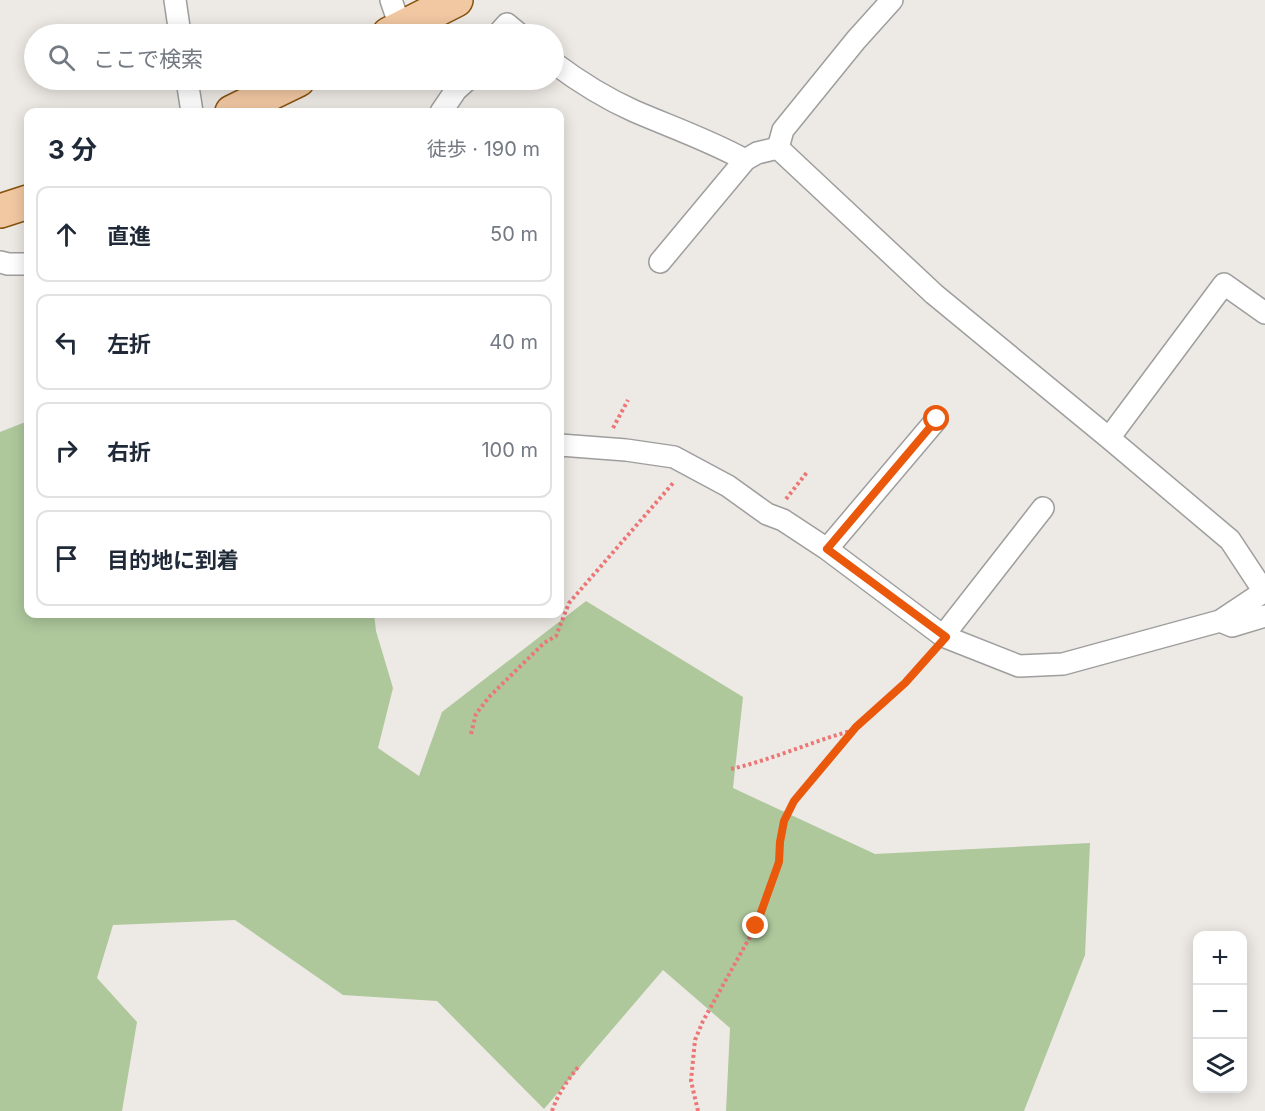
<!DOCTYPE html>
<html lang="ja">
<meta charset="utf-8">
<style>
:root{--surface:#fff;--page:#f2f2f3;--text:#1f2937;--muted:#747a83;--line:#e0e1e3}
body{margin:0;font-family:Inter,"Noto Sans JP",sans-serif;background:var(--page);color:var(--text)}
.controls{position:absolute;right:18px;bottom:18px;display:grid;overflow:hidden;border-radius:12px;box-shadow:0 3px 15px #0003}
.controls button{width:54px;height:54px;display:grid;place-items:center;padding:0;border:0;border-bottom:2px solid var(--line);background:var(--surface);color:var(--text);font:30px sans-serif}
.stop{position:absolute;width:18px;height:18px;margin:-14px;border:4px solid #ea580c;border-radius:50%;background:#fff}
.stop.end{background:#ea580c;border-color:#fff;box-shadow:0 2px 6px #0008}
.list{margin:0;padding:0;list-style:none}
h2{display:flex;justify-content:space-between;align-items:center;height:78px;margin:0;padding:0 24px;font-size:26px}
h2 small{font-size:20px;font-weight:400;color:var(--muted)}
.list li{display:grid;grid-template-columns:39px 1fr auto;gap:18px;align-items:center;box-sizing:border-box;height:96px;margin:0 12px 12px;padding:0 12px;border:2px solid var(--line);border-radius:12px}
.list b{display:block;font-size:22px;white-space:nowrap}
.list em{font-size:20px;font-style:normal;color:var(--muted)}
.icon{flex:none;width:33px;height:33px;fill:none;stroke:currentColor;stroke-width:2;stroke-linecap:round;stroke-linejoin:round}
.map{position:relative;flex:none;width:1265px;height:1111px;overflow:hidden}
.search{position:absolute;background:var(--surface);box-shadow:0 3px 15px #0003;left:24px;top:24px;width:540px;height:66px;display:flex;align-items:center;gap:15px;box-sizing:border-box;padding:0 21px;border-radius:33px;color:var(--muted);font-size:22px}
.panel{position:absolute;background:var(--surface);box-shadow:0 3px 15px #0003;left:24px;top:108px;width:540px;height:510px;border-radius:12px}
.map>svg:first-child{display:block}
</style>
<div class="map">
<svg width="1265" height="1111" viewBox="0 0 1265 1111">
<rect width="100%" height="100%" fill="#ede9e4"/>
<path fill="#aec89c" d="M28,421V614H374L376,631L393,688L378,748L419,776L442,712L586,601L743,697L733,788L875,854L1090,843L1085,955L1024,1111H726L730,1028L663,970L544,1109L437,1001L343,995L235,920L113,925L97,978L137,1022L122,1111H0V432Z"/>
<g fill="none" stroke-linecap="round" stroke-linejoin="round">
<g stroke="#9e9e9e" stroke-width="24">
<path id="street" d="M175,0L180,34
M391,0L401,29
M498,34L507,24L519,34
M554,63C578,81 605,98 634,111C671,127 709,140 745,160L757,153L778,148
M187,80L192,112
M441,112L456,90L467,80
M778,148L934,294L1109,438L1230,540L1257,581L1265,588
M778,148L783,130L856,40L892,0
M0,262L8,264H28
M660,262L745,160
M1109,438L1224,284L1265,313
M560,445L626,450L674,457L728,486L767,514L783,520L827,549L943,636L1019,666L1063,664L1220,621L1265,591
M827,549L937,419
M1220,621L1232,626L1265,616
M943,636L1043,508"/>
</g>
<g stroke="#87530e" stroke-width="36">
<path id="primary" d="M389,34L456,0
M232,112L298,80
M0,211L28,202"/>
</g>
<path stroke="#ec7676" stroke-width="4" stroke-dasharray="3 3" stroke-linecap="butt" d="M613,428L628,400
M786,499L808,471
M471,734L476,714L489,697L544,643L556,636L569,603L674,482
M731,769C771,760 808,743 847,732L851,733
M552,1111C558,1094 567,1081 578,1067
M698,1111L691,1081L695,1040L703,1021L756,926L779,862L780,842L784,821L793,801L856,727L905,683L930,655"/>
<use href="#street" stroke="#fff" stroke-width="21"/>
<use href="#primary" stroke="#f2c8a3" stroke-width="33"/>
</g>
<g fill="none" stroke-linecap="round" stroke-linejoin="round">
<path stroke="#ea580c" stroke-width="8" d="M756,926L779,862L780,842L784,821L794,801L856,727L905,683L946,637L827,549L937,419"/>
</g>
</svg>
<div class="controls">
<button>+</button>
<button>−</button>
<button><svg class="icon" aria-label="layers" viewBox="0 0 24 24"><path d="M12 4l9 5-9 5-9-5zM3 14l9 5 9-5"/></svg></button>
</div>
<div class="stop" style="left:937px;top:419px"></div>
<div class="stop end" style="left:756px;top:926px"></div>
<div class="search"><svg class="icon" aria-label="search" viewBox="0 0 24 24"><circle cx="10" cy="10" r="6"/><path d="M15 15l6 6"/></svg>ここで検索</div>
<section class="panel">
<h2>3 分<small>徒歩 · 190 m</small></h2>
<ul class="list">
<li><svg class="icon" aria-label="ahead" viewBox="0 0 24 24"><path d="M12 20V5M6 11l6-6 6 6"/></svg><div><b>直進</b></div><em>50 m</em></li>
<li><svg class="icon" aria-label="left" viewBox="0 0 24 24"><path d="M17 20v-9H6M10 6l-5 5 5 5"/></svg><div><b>左折</b></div><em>40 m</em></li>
<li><svg class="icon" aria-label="right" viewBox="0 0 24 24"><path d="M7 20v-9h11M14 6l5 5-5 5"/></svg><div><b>右折</b></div><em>100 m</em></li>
<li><svg class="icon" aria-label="arrive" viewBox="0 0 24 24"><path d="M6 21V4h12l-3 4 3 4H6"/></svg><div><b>目的地に到着</b></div></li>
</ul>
</section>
</div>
